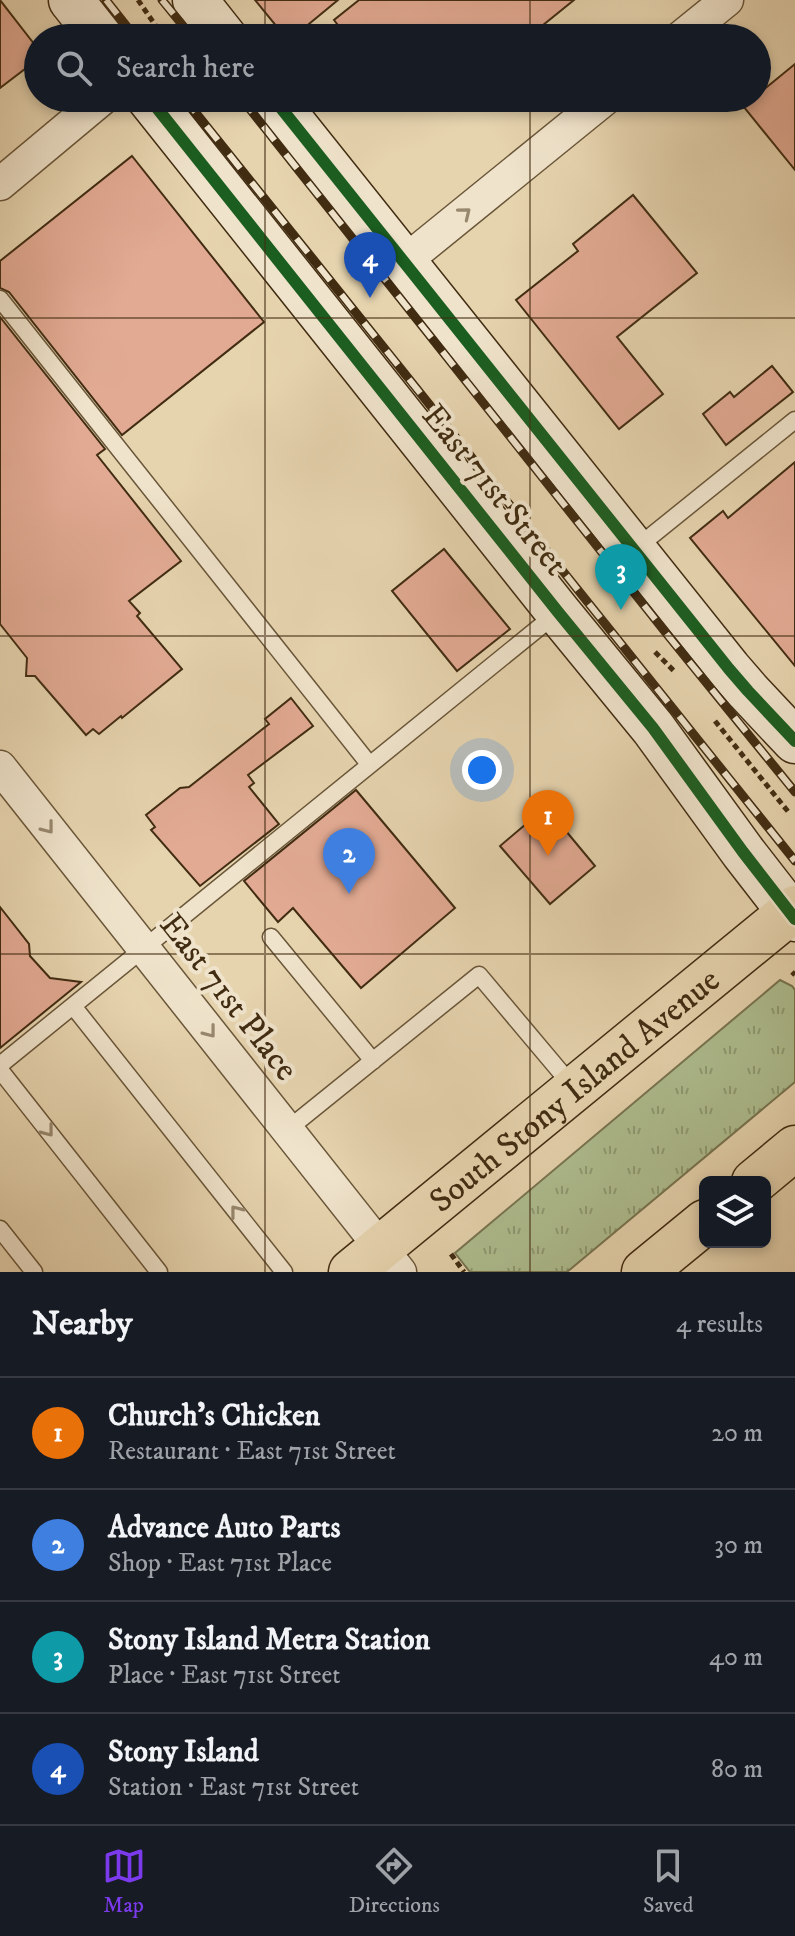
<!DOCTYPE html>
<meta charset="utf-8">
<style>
:root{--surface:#171b24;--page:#20242c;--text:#f1f3f6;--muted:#9ea1a6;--line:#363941;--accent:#7c3aed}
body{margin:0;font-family:"IM FELL DW Pica",serif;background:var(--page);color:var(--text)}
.controls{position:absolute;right:24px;bottom:24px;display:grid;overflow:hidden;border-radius:12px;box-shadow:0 4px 12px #0003}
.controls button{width:72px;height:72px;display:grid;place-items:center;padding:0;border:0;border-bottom:2px solid var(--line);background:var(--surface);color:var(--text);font:40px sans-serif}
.you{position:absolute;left:482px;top:770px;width:28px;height:28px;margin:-20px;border:6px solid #fff;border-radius:50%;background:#1a73e8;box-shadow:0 0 0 12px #1a73e833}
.badge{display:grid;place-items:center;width:52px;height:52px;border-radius:50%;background:var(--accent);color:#fff;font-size:26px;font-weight:700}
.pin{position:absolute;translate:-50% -66px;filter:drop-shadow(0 2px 4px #0008)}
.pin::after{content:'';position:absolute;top:42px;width:28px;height:24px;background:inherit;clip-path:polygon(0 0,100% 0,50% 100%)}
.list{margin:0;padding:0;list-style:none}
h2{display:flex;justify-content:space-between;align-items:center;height:104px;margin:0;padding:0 32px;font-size:34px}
h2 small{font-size:26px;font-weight:400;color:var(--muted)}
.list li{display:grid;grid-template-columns:52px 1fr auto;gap:24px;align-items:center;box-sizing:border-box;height:112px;padding:0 32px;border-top:2px solid var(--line)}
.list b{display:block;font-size:30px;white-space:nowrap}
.list p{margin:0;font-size:26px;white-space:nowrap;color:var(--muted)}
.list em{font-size:26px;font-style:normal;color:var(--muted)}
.icon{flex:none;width:44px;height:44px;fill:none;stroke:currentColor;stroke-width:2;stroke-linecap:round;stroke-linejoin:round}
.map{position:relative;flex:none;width:795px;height:1272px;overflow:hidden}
.search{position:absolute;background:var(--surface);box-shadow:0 4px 12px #0003;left:24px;right:24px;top:24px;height:88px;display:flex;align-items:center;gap:20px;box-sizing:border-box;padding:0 28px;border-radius:44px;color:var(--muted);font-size:30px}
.sheet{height:552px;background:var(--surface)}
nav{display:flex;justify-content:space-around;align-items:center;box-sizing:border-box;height:112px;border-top:2px solid var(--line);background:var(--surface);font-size:22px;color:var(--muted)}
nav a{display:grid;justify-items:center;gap:4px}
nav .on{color:var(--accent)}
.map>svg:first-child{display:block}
</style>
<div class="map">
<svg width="795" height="1272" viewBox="0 0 795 1272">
<defs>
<pattern id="grass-tufts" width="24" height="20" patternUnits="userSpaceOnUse" patternTransform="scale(2)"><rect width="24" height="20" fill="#aebe90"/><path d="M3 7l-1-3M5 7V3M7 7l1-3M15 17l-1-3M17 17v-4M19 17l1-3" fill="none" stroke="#8f9b74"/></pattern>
</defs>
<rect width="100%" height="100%" fill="#e6d4af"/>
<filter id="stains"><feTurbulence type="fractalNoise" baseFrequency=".0025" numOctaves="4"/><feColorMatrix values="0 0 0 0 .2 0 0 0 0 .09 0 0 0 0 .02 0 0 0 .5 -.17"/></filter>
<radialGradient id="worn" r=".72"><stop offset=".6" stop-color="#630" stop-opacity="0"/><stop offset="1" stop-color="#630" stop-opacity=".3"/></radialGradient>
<path fill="url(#grass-tufts)" stroke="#787551" stroke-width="2" d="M780,980L792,986L795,990V1082L567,1272H470L455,1253Z"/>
<path fill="#e2aa93" stroke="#412c12" stroke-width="2" d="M0,0L38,49V59L0,88Z
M255,0H338L292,38H286Z
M359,0H574L527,38H348L334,20Z
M795,64V170L743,106L753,98H757V95Z
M132,156L264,322L122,435L9,292L0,288V261Z
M633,195L697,273L617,337L663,394L619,429L516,300L578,251L573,244Z
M0,317L105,449L97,455L181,561L129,601L140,613L137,616L182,669L122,718L121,716L99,734L93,729L86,735L35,676H26L27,658L0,624Z
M772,366L793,392L726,445L703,414L730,392L734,397Z
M795,462V666L690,538L723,511L728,518Z
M444,549L510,629L457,671L392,591Z
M291,698L313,726L248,775L254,783L249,787L279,824L200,886L151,830L155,827L146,815L180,788L189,787L269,724L265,719Z
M356,790L455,908L361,988L293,908L278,922L244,881Z
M546,807L595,866L550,904L500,846Z
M0,907L29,944L30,956L50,978L81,982L0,1048Z"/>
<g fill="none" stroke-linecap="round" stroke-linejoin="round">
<g stroke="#6a5639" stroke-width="19">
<path id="service" d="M0,299L369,764
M635,549L795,420
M271,937L373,1061
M73,1006L284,1272
M0,1065L557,613
M0,1070L159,1272
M287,1130L479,975L574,1088
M0,1229L34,1272"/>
</g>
<g stroke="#6a5639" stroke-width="35">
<path id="minor" d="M680,38L727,0
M0,184L103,98
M404,262L606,98
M0,767L400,1272"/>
</g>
<g stroke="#412c12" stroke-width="47">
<path id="secondary" d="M71,0L101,38
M195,0L225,38
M149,98L558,612L653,728L743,852L795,919
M273,98L729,669L748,691L795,741"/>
</g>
<g stroke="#412c12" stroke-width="47">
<g id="trunk">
<path d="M754,1182L795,1148"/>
<path id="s1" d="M351,1272L795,908"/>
<path d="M644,1272L705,1222"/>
</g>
</g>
<path stroke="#412c12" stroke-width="5" stroke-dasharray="6 4" stroke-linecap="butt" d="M138,0L164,38
M655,652L676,673
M715,721L790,814
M792,972L795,975
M451,1254L464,1272"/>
<use href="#service" stroke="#efe3cb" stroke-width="16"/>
<use href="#minor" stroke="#efe3cb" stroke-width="32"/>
<use href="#secondary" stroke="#efe3cb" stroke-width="44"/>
<use href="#trunk" stroke="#e6d4af" stroke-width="44"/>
<g stroke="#412c12" stroke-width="9">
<path id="rail" d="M106,0L136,38
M162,0L193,38
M184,98L795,861
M241,98L666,633L795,792"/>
</g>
<use href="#rail" stroke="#efe3cb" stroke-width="6" stroke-dasharray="18" stroke-linecap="butt"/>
<g stroke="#efe3cb" stroke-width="17">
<path id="cycleway" d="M149,98L558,612L653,728L743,852L795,919
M273,98L729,669L748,691L795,741"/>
</g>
<use href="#cycleway" stroke="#1b5e20" stroke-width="12"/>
</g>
<defs><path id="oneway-chevron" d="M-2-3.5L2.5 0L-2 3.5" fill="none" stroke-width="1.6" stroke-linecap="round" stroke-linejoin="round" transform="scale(2)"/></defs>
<g stroke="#98886e">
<use href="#oneway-chevron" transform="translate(465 213) rotate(-39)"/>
<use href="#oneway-chevron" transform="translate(48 828) rotate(52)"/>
<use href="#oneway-chevron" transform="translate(210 1032) rotate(52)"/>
<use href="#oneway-chevron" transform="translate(48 1131) rotate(52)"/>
<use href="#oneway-chevron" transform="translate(236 1211) rotate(-128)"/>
</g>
<path fill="none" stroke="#412c12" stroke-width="2" stroke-opacity="0.55" d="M265,0V38M530,0V38M265,98V1272M530,98V1272M0,318H795M0,636H795M0,954H795"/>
<g text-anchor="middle" stroke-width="8" stroke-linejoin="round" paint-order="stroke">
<g font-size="34" fill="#412c12" stroke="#efe3cb">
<text transform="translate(496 489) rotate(51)" y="12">East 71st Street</text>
<text transform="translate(230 996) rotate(52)" y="12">East 71st Place</text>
<text dy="12" stroke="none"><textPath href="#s1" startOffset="288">South Stony Island Avenue</textPath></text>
</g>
</g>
<rect width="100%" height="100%" filter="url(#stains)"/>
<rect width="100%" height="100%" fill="url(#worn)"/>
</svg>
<div class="controls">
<button><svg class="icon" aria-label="layers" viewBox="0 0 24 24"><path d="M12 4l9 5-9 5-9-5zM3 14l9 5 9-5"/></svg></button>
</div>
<div class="you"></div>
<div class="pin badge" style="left:548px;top:856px;background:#e8710a">1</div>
<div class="pin badge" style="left:349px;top:894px;background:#3f7fe0">2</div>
<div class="pin badge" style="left:621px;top:610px;background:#0f9aa8">3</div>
<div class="pin badge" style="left:370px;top:298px;background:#1a4fb4">4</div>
<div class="search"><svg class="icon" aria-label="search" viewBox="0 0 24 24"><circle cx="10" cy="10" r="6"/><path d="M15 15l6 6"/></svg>Search here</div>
</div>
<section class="sheet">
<h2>Nearby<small>4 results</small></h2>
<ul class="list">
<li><span class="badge" style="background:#e8710a">1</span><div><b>Church's Chicken</b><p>Restaurant · East 71st Street</p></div><em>20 m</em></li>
<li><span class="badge" style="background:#3f7fe0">2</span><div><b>Advance Auto Parts</b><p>Shop · East 71st Place</p></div><em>30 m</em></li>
<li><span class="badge" style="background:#0f9aa8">3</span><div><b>Stony Island Metra Station</b><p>Place · East 71st Street</p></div><em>40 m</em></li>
<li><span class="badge" style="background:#1a4fb4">4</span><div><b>Stony Island</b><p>Station · East 71st Street</p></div><em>80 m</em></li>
</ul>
</section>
<nav>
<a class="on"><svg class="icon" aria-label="map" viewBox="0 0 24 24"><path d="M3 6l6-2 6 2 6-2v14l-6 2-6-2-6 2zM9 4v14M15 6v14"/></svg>Map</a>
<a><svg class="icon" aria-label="directions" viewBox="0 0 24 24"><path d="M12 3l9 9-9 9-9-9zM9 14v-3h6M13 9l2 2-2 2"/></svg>Directions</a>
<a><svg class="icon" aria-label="saved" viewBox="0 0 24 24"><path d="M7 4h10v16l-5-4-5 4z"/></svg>Saved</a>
</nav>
